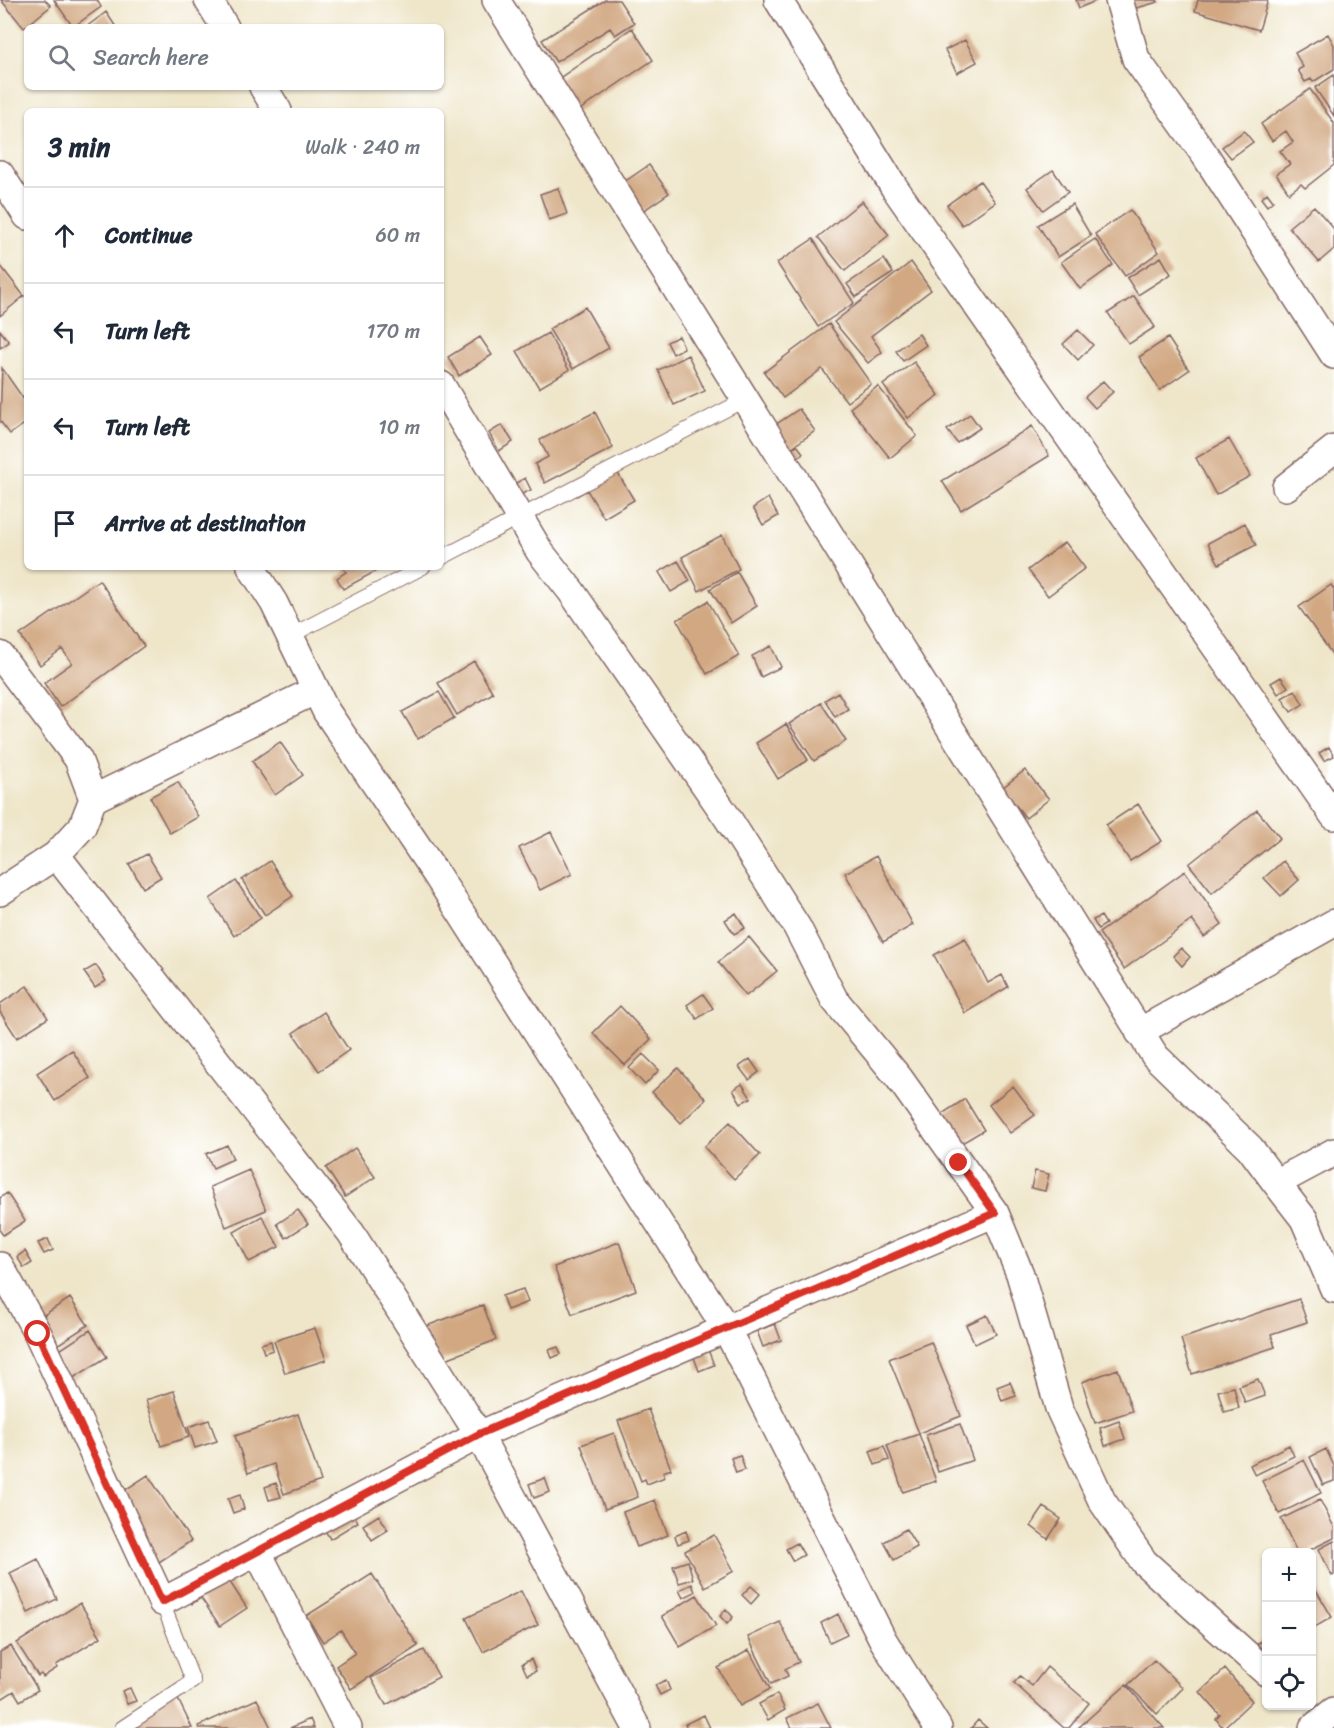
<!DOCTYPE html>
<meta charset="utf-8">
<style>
:root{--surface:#fff;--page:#f2f2f3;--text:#1f2937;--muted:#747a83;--line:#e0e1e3}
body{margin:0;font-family:Sriracha,sans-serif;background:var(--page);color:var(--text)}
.controls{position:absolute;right:18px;bottom:18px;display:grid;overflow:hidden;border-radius:9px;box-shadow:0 2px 4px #0004}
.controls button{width:54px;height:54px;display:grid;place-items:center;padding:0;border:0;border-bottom:2px solid var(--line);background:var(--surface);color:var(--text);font:30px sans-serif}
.stop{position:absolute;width:18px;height:18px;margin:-14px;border:4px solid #d93025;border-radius:50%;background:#fff}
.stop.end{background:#d93025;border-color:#fff;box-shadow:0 2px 6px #0008}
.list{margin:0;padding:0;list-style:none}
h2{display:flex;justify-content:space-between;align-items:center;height:78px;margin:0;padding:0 24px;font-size:26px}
h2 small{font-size:20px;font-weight:400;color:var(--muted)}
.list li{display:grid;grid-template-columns:39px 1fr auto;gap:18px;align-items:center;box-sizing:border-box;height:96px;padding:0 24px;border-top:2px solid var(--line)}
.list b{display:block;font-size:22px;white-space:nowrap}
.list em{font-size:20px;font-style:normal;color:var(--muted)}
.icon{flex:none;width:33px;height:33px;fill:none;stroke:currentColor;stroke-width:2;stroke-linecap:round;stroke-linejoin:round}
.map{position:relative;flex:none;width:1334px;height:1728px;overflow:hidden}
.search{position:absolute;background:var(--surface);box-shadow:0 2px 4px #0004;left:24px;top:24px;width:420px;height:66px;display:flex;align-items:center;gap:15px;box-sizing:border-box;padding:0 21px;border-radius:9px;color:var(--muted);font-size:22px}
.panel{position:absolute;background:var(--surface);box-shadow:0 2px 4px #0004;left:24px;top:108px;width:420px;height:462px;border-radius:9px}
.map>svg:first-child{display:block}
</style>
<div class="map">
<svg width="1334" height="1728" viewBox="0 0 1334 1728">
<rect width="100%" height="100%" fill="#fff"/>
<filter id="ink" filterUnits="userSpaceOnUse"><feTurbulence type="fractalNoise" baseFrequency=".0167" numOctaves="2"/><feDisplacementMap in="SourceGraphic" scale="12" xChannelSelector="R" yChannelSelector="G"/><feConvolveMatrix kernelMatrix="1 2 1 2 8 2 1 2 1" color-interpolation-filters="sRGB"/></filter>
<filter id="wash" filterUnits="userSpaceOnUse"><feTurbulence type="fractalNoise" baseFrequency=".008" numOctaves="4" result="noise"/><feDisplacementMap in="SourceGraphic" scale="24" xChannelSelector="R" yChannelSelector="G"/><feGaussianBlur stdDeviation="1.35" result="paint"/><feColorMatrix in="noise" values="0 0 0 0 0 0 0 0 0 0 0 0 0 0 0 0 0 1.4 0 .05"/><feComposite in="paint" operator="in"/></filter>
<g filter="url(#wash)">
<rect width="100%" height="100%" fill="#efe6ca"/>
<g id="blocks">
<path fill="#d1a882" d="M1,0H45L51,6L24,28Z
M54,0H97L101,7L73,27Z
M605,0H619L634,23L615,35L610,28L556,62L542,40Z
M1076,0H1098L1079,8Z
M1123,0H1157L1158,2L1126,11Z
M1198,0H1268L1259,30L1195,11Z
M106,12L116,27H86Z
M632,28L653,60L572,115L551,84Z
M1328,34L1334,45V69L1313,82L1311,79L1305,82L1298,70L1303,67L1295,53Z
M965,40L977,62L957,73L945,50Z
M1334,75V116L1315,88Z
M1310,89L1334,123V165L1305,188L1301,184L1289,193L1276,174L1290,164L1280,151L1293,142L1286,131L1272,141L1261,124Z
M1244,131L1253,142L1231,158L1222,147Z
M649,165L669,193L634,217L614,189Z
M1053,170L1068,192L1043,210L1027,188Z
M980,181L995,202L962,225L947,205Z
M558,188L567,214L549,220L540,194Z
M1267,193L1273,201L1267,206L1261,198Z
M862,201L889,235L845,271L818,237Z
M1072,204L1091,236L1058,257L1038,225Z
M1314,206L1334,229V249L1319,262L1289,227Z
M1130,210L1159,252L1125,276L1095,234Z
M813,239L854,303L818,327L777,263Z
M1095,239L1113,265L1080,289L1061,262Z
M1161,257L1171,274L1138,295L1127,278Z
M884,259L893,273L856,297L847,284Z
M911,262L931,290L871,336L882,352L868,363L834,322Z
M0,265L24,296L0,316Z
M1134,296L1155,327L1129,344L1108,313Z
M585,307L609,348L573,369L549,329Z
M829,324L871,384L847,402L822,369L783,398L764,372Z
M0,330L9,342L0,348Z
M1078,330L1093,345L1078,360L1063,344Z
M548,333L569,370L539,388L517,351Z
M919,334L926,345L903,361L896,351Z
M679,336L684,348L673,354L667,342Z
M480,337L492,355L459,376L448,357Z
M1168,338L1189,370L1160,390L1139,357Z
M688,355L705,391L674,405L658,370Z
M914,362L939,395L908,418L883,385Z
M2,368L27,404V422L10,434L0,421Z
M1103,381L1113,392L1095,408L1085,397Z
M878,386L917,436L890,458L850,408Z
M799,409L815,431L791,448L775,425Z
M595,412L613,448L545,483L535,464L548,457L540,440Z
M970,414L980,428L957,443L947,430Z
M502,425L513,442L499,451L489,433Z
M1032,426L1049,456L961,510L942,481Z
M1229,439L1250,476L1216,495L1196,458Z
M797,445L803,453L797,458L790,450Z
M611,462L634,500L604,518L587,490L577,496L572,486Z
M525,478L531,490L520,495L514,484Z
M768,498L778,516L763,525L753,508Z
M1245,523L1256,545L1219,564L1208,543Z
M722,535L739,569L699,591L682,557Z
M1065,542L1085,568L1048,596L1028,570Z
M678,561L690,581L671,592L659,572Z
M343,567H379L380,569L343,589L337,578L346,572Z
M737,572L757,606L731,623L710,589Z
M99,580L144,646L60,707L44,683L72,663L62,649L40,665L20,635Z
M1331,585L1334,589V657L1299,607Z
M708,601L739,656L707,674L677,620Z
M771,646L781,667L761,677L752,656Z
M474,661L493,693L457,715L438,683Z
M1281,677L1288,687L1278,694L1271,683Z
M1295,690L1303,704L1291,712L1282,698Z
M439,692L454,718L418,739L402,712Z
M838,692L848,709L835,717L825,700Z
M821,703L846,741L814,761L789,724Z
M786,724L808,760L778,779L756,743Z
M280,742L303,775L275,795L252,761Z
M1329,747L1334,756L1324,761L1319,753Z
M1025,770L1049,799L1026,818L1002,788Z
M178,782L198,817L170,833L150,797Z
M1138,804L1162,841L1130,861L1106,825Z
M1257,810L1280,838L1212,893L1189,864Z
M551,832L572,874L540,890L519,848Z
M147,854L161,877L143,888L129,864Z
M876,856L913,925L883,942L845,873Z
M270,861L293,896L265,915L242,880Z
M1283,861L1299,880L1281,896L1264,878Z
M1185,871L1222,924L1204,937L1192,920L1124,969L1099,933Z
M236,881L261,918L234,936L210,899Z
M736,913L745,928L734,934L725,920Z
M1101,916L1106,924L1098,929L1093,920Z
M749,937L777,971L746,996L718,962Z
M965,938L988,983L1002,975L1008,987L965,1013L934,955Z
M1181,948L1190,957L1182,966L1173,956Z
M96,965L106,981L95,988L84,972Z
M27,986L48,1018L17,1038L0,1012V1004Z
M703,994L713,1008L697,1019L687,1005Z
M620,1006L651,1039L625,1065L593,1033Z
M324,1012L349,1050L319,1071L293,1033Z
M72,1050L90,1078L55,1101L37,1073Z
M643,1054L659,1070L645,1085L629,1068Z
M750,1059L759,1072L749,1080L739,1067Z
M678,1068L706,1099L681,1123L652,1092Z
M742,1084L751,1098L741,1103L733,1090Z
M1013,1086L1035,1115L1010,1133L989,1105Z
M965,1099L984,1130L962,1143L955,1133L946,1139L934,1119Z
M730,1122L760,1155L734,1179L704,1147Z
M227,1145L233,1159L213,1168L206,1154Z
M355,1148L375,1177L345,1197L326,1168Z
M249,1170L266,1210L226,1227L210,1187Z
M1035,1171L1049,1174L1045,1191L1031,1188Z
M7,1193L25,1221L3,1235L0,1231V1198Z
M298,1210L308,1224L286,1238L277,1224Z
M262,1216L279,1247L249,1262L234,1232Z
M48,1239L53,1250L44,1254L38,1243Z
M619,1242L636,1290L572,1314L554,1267Z
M25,1251L32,1263L24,1268L17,1257Z
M523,1289L528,1302L507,1310L502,1296Z
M70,1298L88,1325L51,1349L33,1322Z
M1299,1299L1307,1322L1271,1334L1275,1347L1192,1374L1181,1339Z
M483,1305L496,1340L435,1363L421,1328Z
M987,1315L996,1334L975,1344L966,1325Z
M775,1324L781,1340L763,1347L757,1331Z
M315,1328L326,1360L285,1373L274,1341Z
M90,1330L107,1357L69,1381L52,1355Z
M271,1341L273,1350L264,1353L261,1344Z
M931,1342L961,1416L919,1433L889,1359Z
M558,1347L561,1354L552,1358L549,1350Z
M707,1347L714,1365L699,1371L692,1352Z
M1118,1369L1132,1411L1095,1423L1082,1382Z
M1258,1379L1265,1396L1245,1403L1239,1386Z
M1010,1382L1016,1396L1002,1401L997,1387Z
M1234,1387L1239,1408L1224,1412L1218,1391Z
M174,1391L189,1437L161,1446L146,1400Z
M648,1409L671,1469L663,1472L665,1477L647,1484L645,1479L641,1481L618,1421Z
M298,1414L321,1481L284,1494L274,1464L248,1473L235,1436Z
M209,1420L217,1441L195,1448L188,1427Z
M1119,1421L1125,1439L1105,1446L1100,1428Z
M960,1424L973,1460L938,1472L926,1435Z
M614,1433L638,1497L605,1509L581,1445Z
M919,1434L936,1481L903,1492L887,1445Z
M1289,1445L1294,1456L1255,1475L1250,1465Z
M884,1446L889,1460L875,1465L870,1451Z
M1326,1449L1334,1466V1481L1323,1485L1310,1457Z
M740,1455L745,1470L736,1473L731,1458Z
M1304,1460L1321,1493L1279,1514L1262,1481Z
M148,1475L191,1541L156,1564L105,1503Z
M545,1478L550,1492L534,1498L529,1484Z
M276,1483L281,1497L269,1500L265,1487Z
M240,1495L244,1509L233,1513L228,1499Z
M655,1500L668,1535L637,1547L623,1512Z
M1320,1500L1334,1527V1538L1306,1552H1297L1281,1519Z
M347,1503L358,1522L330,1539L319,1520Z
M1044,1507L1061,1519L1048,1539L1031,1526Z
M379,1515L388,1530L372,1540L363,1525Z
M906,1529L917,1547L894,1560L884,1542Z
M686,1531L689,1540L678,1544L675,1536Z
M714,1535L734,1571L705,1587L685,1551Z
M1334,1541V1575L1332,1576L1319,1549Z
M797,1543L804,1555L793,1561L786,1549Z
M38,1559L57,1599L28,1613L10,1573Z
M688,1561L693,1579L679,1583L673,1566Z
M222,1570L247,1608L220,1626L201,1598L192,1604L186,1594Z
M372,1574L418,1646L351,1689L336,1666L355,1653L341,1630L323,1642L306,1616Z
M1312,1583L1332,1617L1312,1629Z
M692,1584L695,1592L683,1598L679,1590Z
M751,1586L760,1594L751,1604L742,1595Z
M521,1591L538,1625L483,1652L466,1618Z
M697,1595L716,1626L680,1647L662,1616Z
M80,1603L101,1637L56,1665L57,1668L43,1677L41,1674L38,1676L17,1643Z
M726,1609L733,1617L727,1624L720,1616Z
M838,1614L847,1634L830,1642L821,1623Z
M780,1622L799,1662L785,1669L788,1676L771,1684L748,1637Z
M1261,1641L1266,1647V1654L1262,1658L1253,1648Z
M11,1646L38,1690L20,1701L14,1691L0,1700V1652Z
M424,1650L439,1677L386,1705L371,1678Z
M749,1650L770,1689L740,1706L718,1668Z
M531,1659L536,1671L527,1675L522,1664Z
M1154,1660L1183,1688L1157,1714L1128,1685Z
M1047,1667L1089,1703L1069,1728H1064L1014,1683L1020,1676L1032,1686Z
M1225,1669L1252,1701L1223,1728L1216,1719L1220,1715L1200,1692Z
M666,1680L670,1690L660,1695L655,1685Z
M1126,1685L1164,1728H1078Z
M130,1688L136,1701L127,1704L122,1691Z
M174,1691L192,1728H119L143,1712L141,1707Z
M777,1694L785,1710L768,1720L759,1704Z
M257,1699L271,1728H199L198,1726Z
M818,1703L831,1728H792L787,1718Z
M704,1715L710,1728H687L685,1724Z
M310,1719L314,1728H290Z
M978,1720L987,1728H971Z"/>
</g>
</g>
<g filter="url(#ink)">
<use href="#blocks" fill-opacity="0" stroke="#846563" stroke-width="1.5"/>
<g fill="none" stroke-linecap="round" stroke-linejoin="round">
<g stroke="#846563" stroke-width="16">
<path id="lane" d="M441,558L746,399
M290,636L423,567
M122,1728L193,1681L162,1602"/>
</g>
<g stroke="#846563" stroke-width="30">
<path id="street" d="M208,0L225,27
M496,0L1155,1056L1250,1148L1276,1183L1304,1219L1334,1289
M778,0L894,187L1334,816
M1119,0L1136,59L1205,155L1334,355
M263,87L278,111
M0,174L27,216
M441,385L540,552L571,591L727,817L797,927L834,999L899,1078L995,1213L1020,1274L1059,1408L1102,1501L1144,1562L1266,1672
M1286,487L1334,449
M251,567L274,603L326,711L436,874L726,1328L883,1640L938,1728
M0,655L78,759L93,799L82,827L56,855
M93,799L316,690
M0,892L56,855L351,1233L479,1435L637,1728
M1139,1032L1334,923
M1276,1183L1334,1152
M0,1266L38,1334L162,1602L479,1435L995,1213
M257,1551L348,1728
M1313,1728L1334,1711"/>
</g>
<use href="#lane" stroke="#fff" stroke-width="14"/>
<use href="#street" stroke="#fff" stroke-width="27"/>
</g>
</g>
<g fill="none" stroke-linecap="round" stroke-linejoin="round" filter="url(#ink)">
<path stroke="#d93025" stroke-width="8" d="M38,1334L162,1602L479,1434L995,1213L959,1163"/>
</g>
</svg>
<div class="controls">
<button>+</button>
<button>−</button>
<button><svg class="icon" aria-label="locate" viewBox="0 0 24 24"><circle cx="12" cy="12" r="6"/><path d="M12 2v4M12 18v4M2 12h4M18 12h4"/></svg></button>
</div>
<div class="stop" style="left:38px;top:1334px"></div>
<div class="stop end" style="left:959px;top:1163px"></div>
<div class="search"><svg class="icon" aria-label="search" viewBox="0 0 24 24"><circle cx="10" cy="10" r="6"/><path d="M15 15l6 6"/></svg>Search here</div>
<section class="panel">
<h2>3 min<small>Walk · 240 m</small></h2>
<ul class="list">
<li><svg class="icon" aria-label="ahead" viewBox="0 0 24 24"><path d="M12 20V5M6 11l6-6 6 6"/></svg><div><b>Continue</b></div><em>60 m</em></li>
<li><svg class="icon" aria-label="left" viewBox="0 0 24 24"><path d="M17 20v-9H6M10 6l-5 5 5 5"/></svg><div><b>Turn left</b></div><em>170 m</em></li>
<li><svg class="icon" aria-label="left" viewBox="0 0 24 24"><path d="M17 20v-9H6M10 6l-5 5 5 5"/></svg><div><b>Turn left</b></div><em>10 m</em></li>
<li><svg class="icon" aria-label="arrive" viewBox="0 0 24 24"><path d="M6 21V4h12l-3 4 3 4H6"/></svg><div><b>Arrive at destination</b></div></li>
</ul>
</section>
</div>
